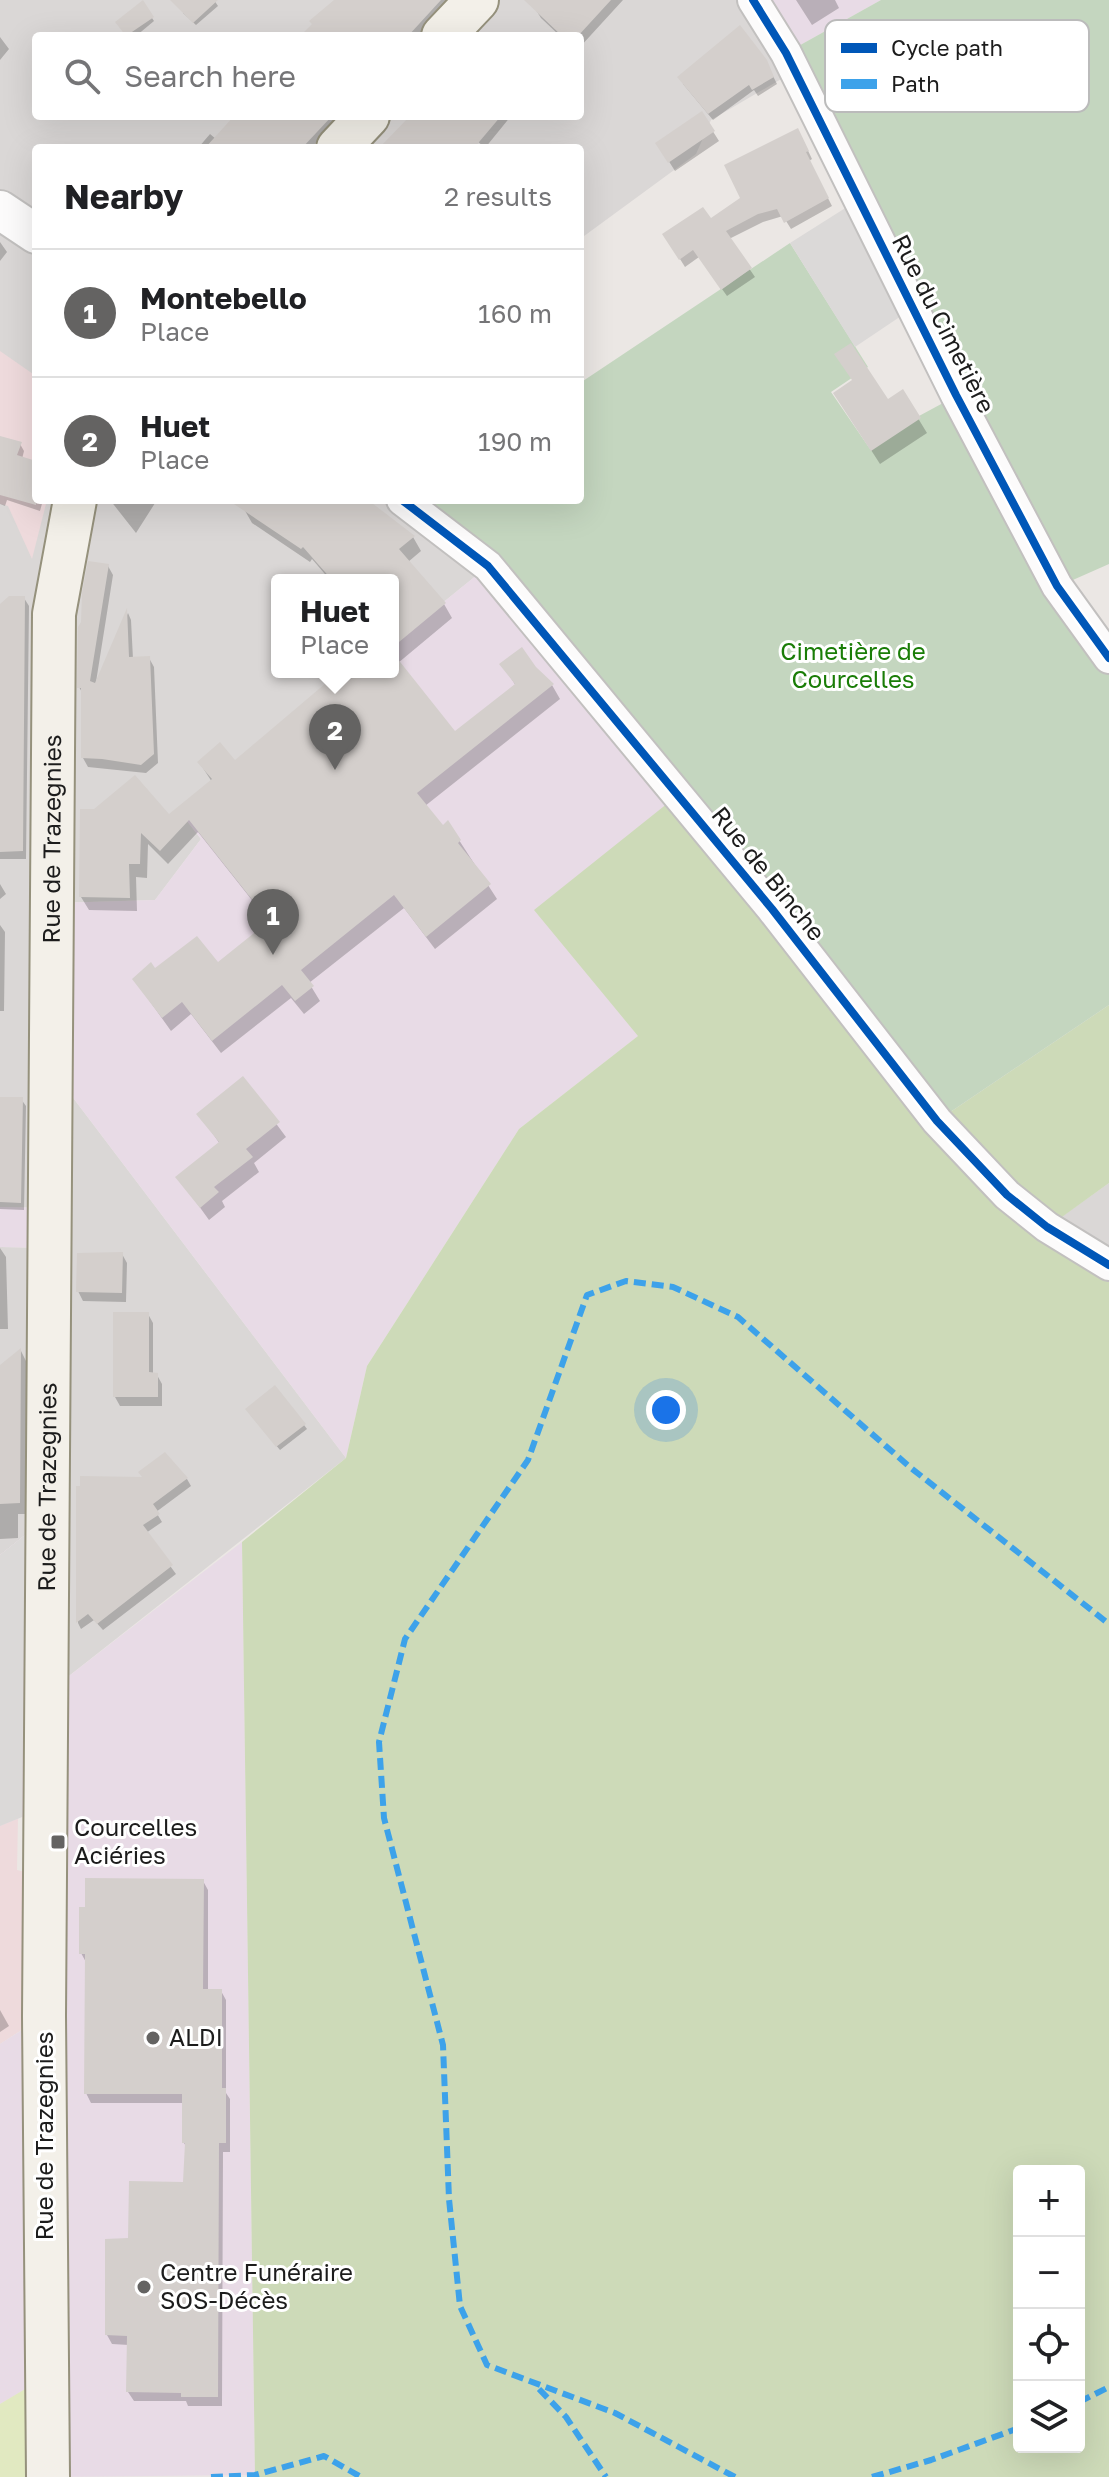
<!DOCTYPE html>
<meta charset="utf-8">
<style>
:root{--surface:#fff;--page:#f2f2f2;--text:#202124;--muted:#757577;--line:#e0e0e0;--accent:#646362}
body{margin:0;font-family:"Golos Text",sans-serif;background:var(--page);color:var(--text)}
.controls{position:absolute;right:24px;bottom:24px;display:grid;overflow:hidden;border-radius:8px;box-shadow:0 8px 32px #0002}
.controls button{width:72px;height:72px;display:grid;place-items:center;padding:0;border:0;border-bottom:2px solid var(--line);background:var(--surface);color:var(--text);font:40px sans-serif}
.you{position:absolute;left:666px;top:1410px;width:28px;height:28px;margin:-20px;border:6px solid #fff;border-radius:50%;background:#1a73e8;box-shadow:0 0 0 12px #1a73e833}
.badge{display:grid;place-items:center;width:52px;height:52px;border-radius:50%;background:var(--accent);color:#fff;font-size:26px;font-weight:700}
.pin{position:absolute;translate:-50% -66px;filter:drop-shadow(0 2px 4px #0008)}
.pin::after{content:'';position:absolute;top:42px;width:28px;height:24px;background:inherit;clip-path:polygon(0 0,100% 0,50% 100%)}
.popup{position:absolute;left:271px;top:574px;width:128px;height:104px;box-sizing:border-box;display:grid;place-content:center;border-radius:8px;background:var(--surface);filter:drop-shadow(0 2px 6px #0005);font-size:26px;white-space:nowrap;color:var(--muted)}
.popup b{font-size:30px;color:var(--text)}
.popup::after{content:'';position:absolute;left:50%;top:100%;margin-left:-16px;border:16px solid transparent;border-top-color:var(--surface)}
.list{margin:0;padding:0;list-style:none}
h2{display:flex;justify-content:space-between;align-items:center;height:104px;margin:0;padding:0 32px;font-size:34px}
h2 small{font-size:26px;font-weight:400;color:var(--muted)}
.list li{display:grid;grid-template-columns:52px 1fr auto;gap:24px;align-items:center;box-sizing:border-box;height:128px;padding:0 32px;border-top:2px solid var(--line)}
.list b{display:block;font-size:30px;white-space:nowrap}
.list p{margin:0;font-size:26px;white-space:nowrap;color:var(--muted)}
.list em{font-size:26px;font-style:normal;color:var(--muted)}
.icon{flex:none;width:44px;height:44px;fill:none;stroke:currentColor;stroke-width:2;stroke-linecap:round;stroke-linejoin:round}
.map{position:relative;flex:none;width:1109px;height:2477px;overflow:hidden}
.search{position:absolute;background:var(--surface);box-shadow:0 8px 32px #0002;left:32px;top:32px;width:552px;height:88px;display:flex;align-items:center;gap:20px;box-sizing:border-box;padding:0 28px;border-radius:8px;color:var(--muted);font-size:30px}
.panel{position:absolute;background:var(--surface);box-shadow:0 8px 32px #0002;left:32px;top:144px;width:552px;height:360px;border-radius:8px}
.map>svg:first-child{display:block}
</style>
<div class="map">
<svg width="1109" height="2477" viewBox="0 0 1109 2477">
<rect width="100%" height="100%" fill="#ebe7e4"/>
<path fill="#dad7d6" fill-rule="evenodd" d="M0,0H753L795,71L711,120L696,154L580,239V148H36V500H402L488,566L393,643V580H277V672H357L180,812L201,839L155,900L54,903L52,1070L346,1458L46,1694L25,1535L0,1555V1247L50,1248V1208L0,1207ZM36,36H580V116H36Z
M1109,1183V1265L1047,1227Z"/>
<path fill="#eedadc" d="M0,351L36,376V500H47L32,559L8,506L0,504Z
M18,1818L17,1870L33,1874L23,2029L0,2044V1826Z"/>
<path fill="#e8dbe6" d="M753,0H881L786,53Z
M488,566L678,795L638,1036L519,1129L367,1366L346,1458L52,1070L54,903L155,900L201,839L180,812L393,672V643Z
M0,1207L50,1208V1248L0,1247Z
M48,1534L47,1693L242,1542L255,2475L48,2477L46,2377L0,2404V2044L44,2016L45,1817H22L0,1826V1555L25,1535Z"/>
<path fill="#e1e9c1" d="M47,2376L48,2477H0V2404Z"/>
<path fill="#cddab8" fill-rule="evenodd" d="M678,795L937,1121L1109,1005V1183L1048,1227L1109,1265V2477H255L242,1542L346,1458L367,1366L519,1129L638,1036L534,910ZM1019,2171H1079V2447H1019Z"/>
<path fill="#c4d6bf" d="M881,0H1109V564L1057,587L1109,658V1005L937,1121L489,566L404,500H580V383L790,243L868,367L831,392L870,449L919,416L956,396L786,53Z"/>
<path fill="#dbd9d8" d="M858,200L913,308L855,347L790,243Z
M25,1535L22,1817L0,1826V1555Z"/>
<path fill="#0003" d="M191,0H214L218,6L196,25L183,13Z
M337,0H452L417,36H311Z
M545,0H623L580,47V36H560L541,18L536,10Z
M796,0H835L839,8L812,25Z
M142,3L154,21L136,36H127L120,26Z
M0,37L9,49L0,60Z
M770,70L777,84L758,96L754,90L713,120L683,84Z
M702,114L719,141L675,171L663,152Z
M237,116H342L311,148H198L210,134L216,139Z
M412,116H511L485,148L475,139L467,148H382Z
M802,138L812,159L809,161L832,206L791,229L783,216L763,222L729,239L755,277L727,296L699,257L685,267L665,235L710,221L743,199Z
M0,242L7,252L0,261Z
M902,392L927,433L880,464L844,408L888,402Z
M0,438L20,444L24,451L22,459L36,463V500H43L40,511L7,500L5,506L0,504Z
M110,500H157L136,533Z
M254,500H363L413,537L421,551L408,562L444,604L452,618L398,663L455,734L516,686L502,664L535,669L552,685L560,699L425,806L443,828L448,823L497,899L435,949L404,908L309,983L320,1001L304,1014L291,998L221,1053L191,1014L171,1031L134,979L155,971L218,965L270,923L198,832L168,864L148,844L147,878L136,877L137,911L89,910L81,897L82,811L169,817L212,782L199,762L235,763L342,672H393V580H330L312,559L310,562L252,523L244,509Z
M108,566L113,575L96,682L128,613L131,620L133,659L149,658L154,667L158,763L146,773L88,767L83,758V694L79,687Z
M24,598L29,606L26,859H0V607Z
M0,884L6,894L0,899Z
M0,925L5,932L4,1011H0Z
M243,1079L286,1137L254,1163L259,1172L222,1201L225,1207L209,1220L178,1177L220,1144L199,1114Z
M0,1099H21L26,1106L24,1210L0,1209Z
M0,1248L6,1257L8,1329H0Z
M122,1254L127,1263L126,1302L83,1301L78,1291Z
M148,1314L153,1323V1375H157L162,1384V1406H120L115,1397Z
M21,1351L26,1361V1514H18V1538L0,1539V1368Z
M249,1413L304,1425L307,1429L280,1450Z
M187,1479L191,1486L156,1512L162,1522L146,1533L176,1574L103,1630L94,1620L81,1629L78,1623V1488Z
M203,1881L208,1890V1991H221L226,2000V2093L230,2099V2152H223L222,2406H188L186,2401H134L128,2392L129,2345L112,2344L107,2335L130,2240L185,2184L187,2148L184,2143V2103H91L86,2093L87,1964L81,1953Z
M0,2010L9,2026L0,2032Z"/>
<path fill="#d4cfcc" d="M143,0L154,17L126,36L115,22Z
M170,0H218L193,23Z
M334,0H441L408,36H300L312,24L309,21Z
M524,0H611L578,36H562Z
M740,25L767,60L774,77L752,90L749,85L708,114L677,77Z
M702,111L715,131L668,163L655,143Z
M234,116H332L302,148H205Z
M410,116H501L474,148H379Z
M798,128L809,151L806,152L829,198L784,223L777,209L758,214L726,231L752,268L721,290L693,250L679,260L662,234L703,207L711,218L740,198L724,165Z
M851,343L888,399L903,389L921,418L871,451L833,393L852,380L834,354Z
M0,436L22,442L17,455L36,461V505L0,495Z
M228,500H368L415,536L399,549L446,603L393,647V580H332L303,547L301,549Z
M88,561L109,564L90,681L95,683L127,608L129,657L150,656L154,754L141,765L102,759L81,758V688H77L78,627L81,622L82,593Z
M9,596H25L23,851L0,852V604Z
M522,647L536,667L554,684L417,793L443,825L448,820L461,840L458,843L491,884L426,937L394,895L301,970L314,986L295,1001L282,985L212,1041L182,1002L162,1018L132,979L151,962L155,968L197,936L218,962L269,921L189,820L160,851L141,833L140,864H129L130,898L79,897L80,809H94L135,775L169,814L212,779L197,762L220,742L235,760L339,672H393V653L455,731L515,684L499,664Z
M243,1076L280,1122L246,1149L253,1157L214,1187L219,1192L200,1208L175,1177L219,1142L196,1114Z
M0,1097H23L21,1203L0,1202Z
M123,1252L122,1293L76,1292L77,1253Z
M113,1312H149V1372L158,1373V1397H113Z
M21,1348L20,1503L0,1504V1365Z
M275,1385L306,1424L276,1447L245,1409Z
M165,1452L188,1478L153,1504L160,1514L143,1525L173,1565L97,1624L88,1614L76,1623V1486H80V1476L142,1477L138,1472Z
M85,1878L204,1879L203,1989H222V2088H226V2143H219L218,2397H181V2393L126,2392L127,2336L105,2335V2239L128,2238L129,2181L183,2182L185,2143H182V2094H84L85,1954H79V1907H85Z"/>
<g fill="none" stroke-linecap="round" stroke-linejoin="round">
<g stroke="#c2c0bf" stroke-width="34">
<path id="minor" d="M753,0L786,53L956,395L1057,586L1109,658
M402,500L488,566L772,909L937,1121L1007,1195L1047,1227L1109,1265"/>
</g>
<g stroke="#c2c0bf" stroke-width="42">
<path id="tertiary" d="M0,210L36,234"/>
</g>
<g stroke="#95917c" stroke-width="46">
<g id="secondary">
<path d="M443,36L477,0"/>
<path d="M338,148L368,116"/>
<path id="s1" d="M48,2477L44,2016L54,614L75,500"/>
</g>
</g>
<use href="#minor" stroke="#fcfbfb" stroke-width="30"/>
<use href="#tertiary" stroke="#fcfbfb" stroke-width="38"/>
<use href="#secondary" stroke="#f3f0e9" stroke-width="42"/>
<path stroke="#3da2ea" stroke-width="6" stroke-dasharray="12 6" stroke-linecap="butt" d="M539,2389L566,2417L606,2477
M1079,2402L1109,2387
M211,2477L255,2475L324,2456L361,2477
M735,2477L615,2413L487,2365L460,2306L449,2199L443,2045L384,1818L379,1742L405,1639L528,1460L587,1295L626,1281L673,1287L738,1317L911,1468L1109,1624
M872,2477L931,2460L1019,2428"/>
<g stroke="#fff" stroke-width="13">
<path id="cycleway" d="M753,0L786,53L956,395L1057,586L1109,658
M402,500L488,566L772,909L937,1121L1007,1195L1047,1227L1109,1265"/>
</g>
<use href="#cycleway" stroke="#0057b8" stroke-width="8"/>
</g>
<g fill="#646362" stroke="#fff" stroke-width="3">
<rect x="50" y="1834" width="16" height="16" rx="4"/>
<circle cx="153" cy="2038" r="8"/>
<circle cx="144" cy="2287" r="8"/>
</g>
<g text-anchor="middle" stroke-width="6" stroke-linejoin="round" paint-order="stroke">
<g font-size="24" fill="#1c1c1c" stroke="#fff">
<text transform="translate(943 324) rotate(63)" y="8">Rue du Cimetière</text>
<text dy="8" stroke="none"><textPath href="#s1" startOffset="1638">Rue de Trazegnies</textPath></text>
<text transform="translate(768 874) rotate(51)" y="8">Rue de Binche</text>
<text dy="8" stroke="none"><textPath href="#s1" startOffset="990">Rue de Trazegnies</textPath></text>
<text transform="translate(45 2136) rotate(-90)" y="8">Rue de Trazegnies</text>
</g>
<g font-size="24" fill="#1a7d07" stroke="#fff">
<text x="853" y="660">Cimetière de<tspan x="853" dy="28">Courcelles</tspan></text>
</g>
<g font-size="24" fill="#1c1c1c" stroke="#fff" text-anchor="start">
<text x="74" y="1836">Courcelles<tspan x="74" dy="28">Aciéries</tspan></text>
<text x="169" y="2046">ALDI</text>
<text x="160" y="2281">Centre Funéraire<tspan x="160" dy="28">SOS-Décès</tspan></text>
</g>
</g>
<rect x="825" y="20" width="264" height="92" rx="12" fill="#fff" stroke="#bbb" stroke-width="2"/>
<rect x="841" y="43" width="36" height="10" fill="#0057b8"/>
<rect x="841" y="79" width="36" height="10" fill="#3da2ea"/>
<g font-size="22" fill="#1c1c1c">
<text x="891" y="56">Cycle path</text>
<text x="891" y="92">Path</text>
</g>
</svg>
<div class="controls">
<button>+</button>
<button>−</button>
<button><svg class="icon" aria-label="locate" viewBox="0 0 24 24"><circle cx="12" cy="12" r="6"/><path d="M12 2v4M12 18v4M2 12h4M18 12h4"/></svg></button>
<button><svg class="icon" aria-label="layers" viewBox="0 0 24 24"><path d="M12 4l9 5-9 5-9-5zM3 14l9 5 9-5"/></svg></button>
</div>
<div class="you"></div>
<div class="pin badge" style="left:273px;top:955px">1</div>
<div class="pin badge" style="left:335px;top:770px">2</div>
<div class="popup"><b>Huet</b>Place</div>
<div class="search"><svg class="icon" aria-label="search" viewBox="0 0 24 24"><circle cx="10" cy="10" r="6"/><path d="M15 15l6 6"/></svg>Search here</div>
<section class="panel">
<h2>Nearby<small>2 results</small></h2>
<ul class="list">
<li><span class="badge">1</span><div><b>Montebello</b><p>Place</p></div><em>160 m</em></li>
<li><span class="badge">2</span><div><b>Huet</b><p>Place</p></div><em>190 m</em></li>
</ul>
</section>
</div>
